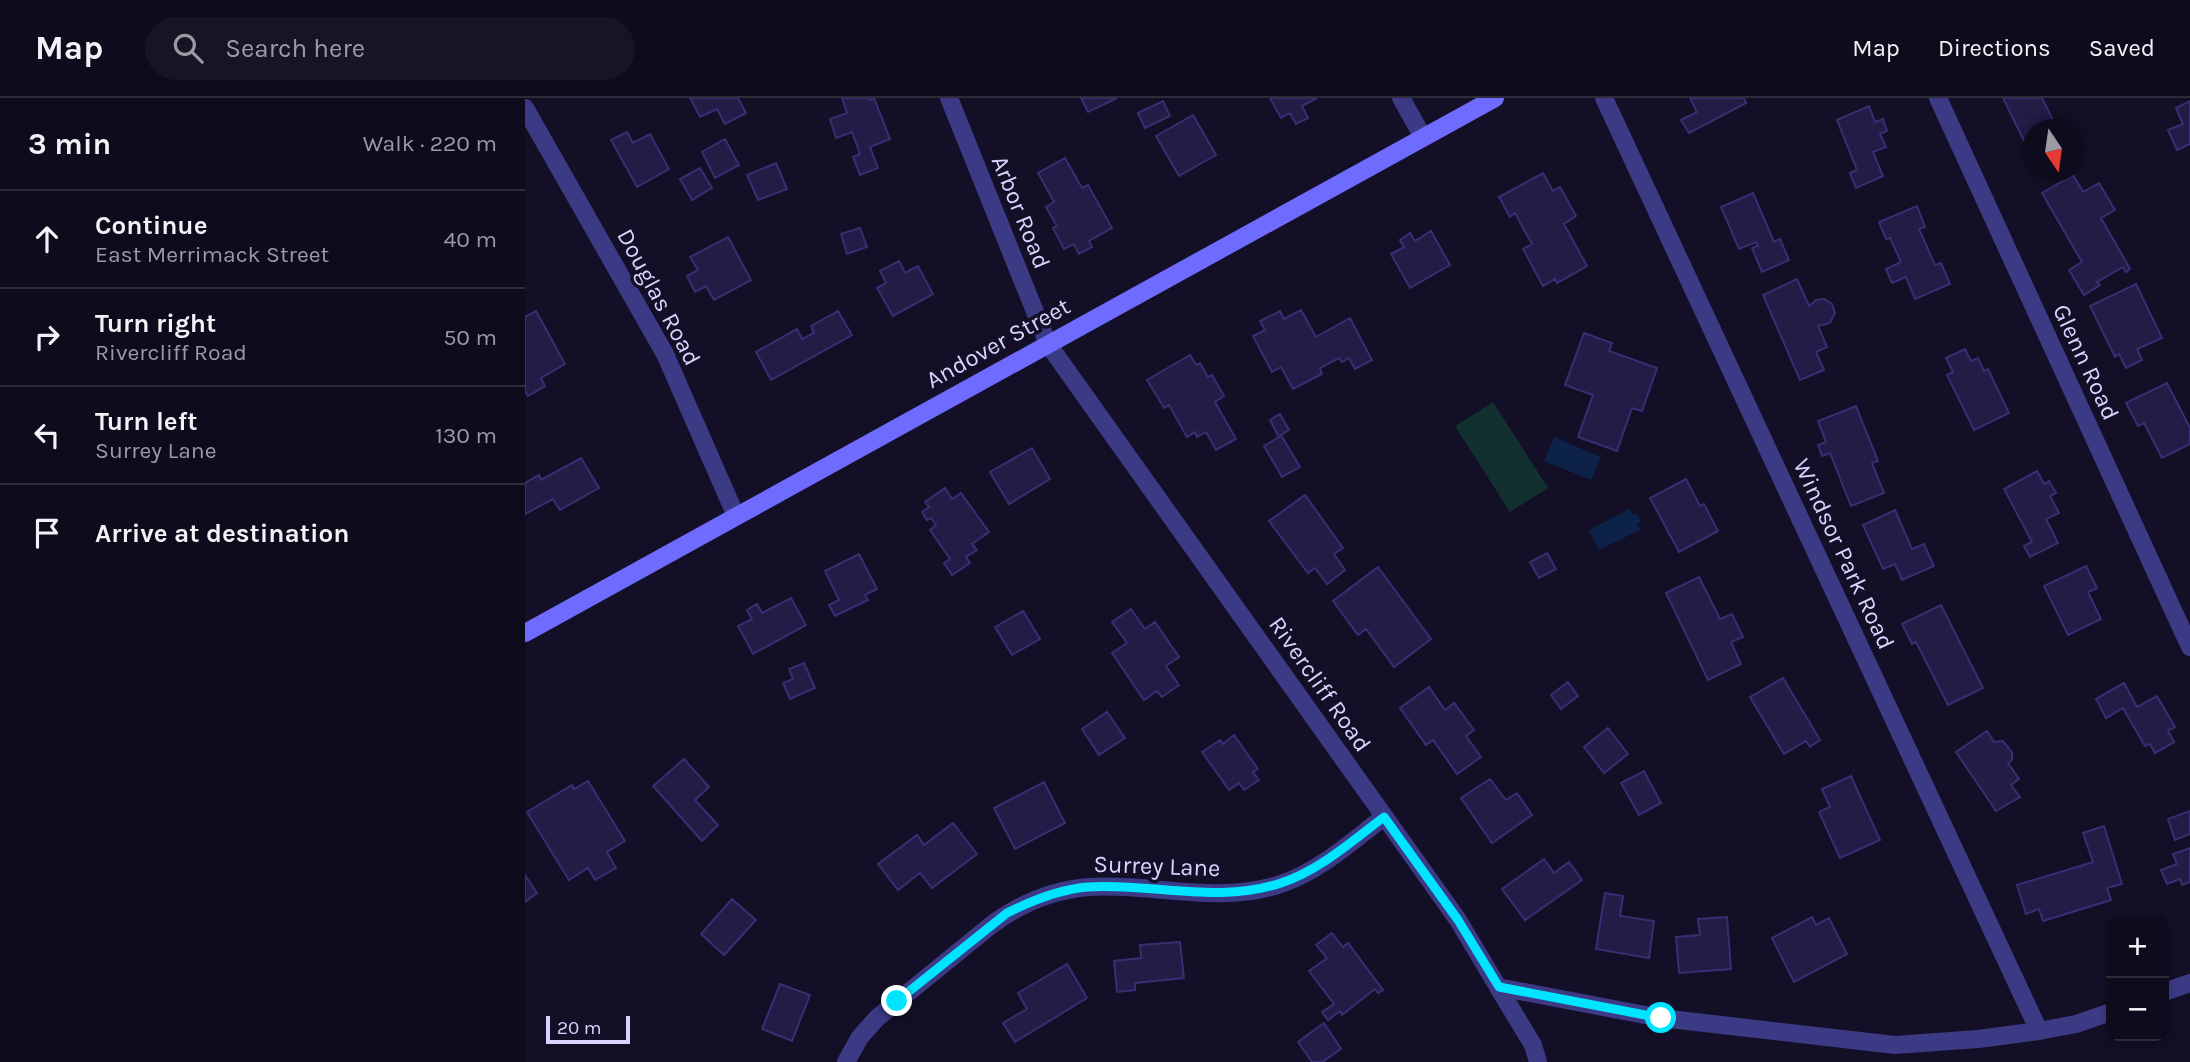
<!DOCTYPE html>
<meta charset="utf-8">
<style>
:root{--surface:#0e0b1c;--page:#171425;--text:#f1f3f6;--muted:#9b9ba3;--line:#2e2b3b}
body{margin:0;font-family:Karla,sans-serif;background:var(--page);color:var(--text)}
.controls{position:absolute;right:21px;bottom:21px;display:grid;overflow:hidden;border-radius:14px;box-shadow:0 4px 10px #0003}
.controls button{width:63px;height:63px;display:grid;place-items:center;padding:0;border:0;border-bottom:2px solid var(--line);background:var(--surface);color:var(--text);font:35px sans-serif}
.compass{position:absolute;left:1497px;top:21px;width:63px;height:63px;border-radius:50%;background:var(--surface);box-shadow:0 4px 10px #0003;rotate:167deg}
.scale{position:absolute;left:21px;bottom:18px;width:84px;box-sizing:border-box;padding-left:7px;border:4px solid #d9d4ff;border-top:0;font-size:19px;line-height:24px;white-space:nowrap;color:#d9d4ff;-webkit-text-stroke:5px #130f26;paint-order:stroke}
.stop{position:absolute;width:21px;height:21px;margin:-16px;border:5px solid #00e5ff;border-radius:50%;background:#fff}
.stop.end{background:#00e5ff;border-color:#fff;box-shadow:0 2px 7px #0008}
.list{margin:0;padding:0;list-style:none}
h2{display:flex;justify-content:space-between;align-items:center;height:91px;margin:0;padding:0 28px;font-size:30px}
h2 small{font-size:23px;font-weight:400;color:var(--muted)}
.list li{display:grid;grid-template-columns:46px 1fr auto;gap:21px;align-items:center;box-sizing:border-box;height:98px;padding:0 28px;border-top:2px solid var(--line)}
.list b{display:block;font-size:26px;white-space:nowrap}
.list p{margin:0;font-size:23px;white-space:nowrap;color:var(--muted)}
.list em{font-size:23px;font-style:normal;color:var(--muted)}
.icon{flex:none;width:38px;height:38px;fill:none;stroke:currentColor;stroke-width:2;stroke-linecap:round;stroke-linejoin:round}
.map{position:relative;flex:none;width:1665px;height:964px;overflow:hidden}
header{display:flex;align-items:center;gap:42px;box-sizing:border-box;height:98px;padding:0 35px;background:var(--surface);border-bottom:2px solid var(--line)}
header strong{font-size:33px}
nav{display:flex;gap:38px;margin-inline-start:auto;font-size:24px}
.search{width:490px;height:63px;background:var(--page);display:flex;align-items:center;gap:18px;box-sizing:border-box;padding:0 24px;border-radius:38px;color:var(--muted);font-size:26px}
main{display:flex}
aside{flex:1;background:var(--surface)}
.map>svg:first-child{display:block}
</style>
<header>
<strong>Map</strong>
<div class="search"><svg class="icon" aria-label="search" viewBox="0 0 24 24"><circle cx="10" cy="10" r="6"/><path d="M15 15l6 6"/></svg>Search here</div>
<nav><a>Map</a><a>Directions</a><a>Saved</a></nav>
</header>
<main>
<aside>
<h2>3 min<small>Walk · 220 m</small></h2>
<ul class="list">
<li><svg class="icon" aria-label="ahead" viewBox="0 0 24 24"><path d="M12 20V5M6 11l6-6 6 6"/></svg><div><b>Continue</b><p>East Merrimack Street</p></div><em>40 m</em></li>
<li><svg class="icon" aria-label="right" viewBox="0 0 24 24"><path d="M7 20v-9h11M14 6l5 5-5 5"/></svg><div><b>Turn right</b><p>Rivercliff Road</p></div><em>50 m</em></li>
<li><svg class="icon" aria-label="left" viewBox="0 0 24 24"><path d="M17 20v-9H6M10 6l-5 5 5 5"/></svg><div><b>Turn left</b><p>Surrey Lane</p></div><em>130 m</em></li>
<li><svg class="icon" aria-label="arrive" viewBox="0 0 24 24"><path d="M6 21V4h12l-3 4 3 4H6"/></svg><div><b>Arrive at destination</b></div></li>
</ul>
</aside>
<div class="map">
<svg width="1665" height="964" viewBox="0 0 1665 964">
<rect width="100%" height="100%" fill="#130f26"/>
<path fill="#12302f" d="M968,304L1023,390L985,414L930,328Z"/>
<path fill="#0c2248" d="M1029,339L1076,359L1066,382L1019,363Z
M1105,411L1108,417L1112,415L1116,424L1112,426L1115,432L1074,452L1064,432Z"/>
<path fill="#241b47" stroke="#3b2d73" stroke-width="2" d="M165,0H213L221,15L200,26L192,11L175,19Z
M317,0H344V2L349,0L365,41L345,49L353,70L335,77L328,59L335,56L327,34L311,40L305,21L322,15Z
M556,0H592L563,14Z
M745,0H792L777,8L783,20L771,26L765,15L756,20Z
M1165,0H1219L1221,5L1164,35L1156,22L1172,14Z
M1478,0H1517L1533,32H1507V46L1502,49Z
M638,3L645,18L620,30L613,15Z
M1665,3V46L1652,52L1643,32L1658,26L1651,10Z
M1344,8L1350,24L1358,21L1362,33L1355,36L1361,49L1348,54L1358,78L1331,90L1325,75L1332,72L1312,22Z
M668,17L691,57L654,78L631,38Z
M102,34L108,45L125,36L144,71L112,89L86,42Z
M200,41L214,67L190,80L177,54Z
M540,60L557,90L563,87L587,130L564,143L567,149L554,156L549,146L539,151L528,130L532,128L521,109L529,104L513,75Z
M251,65L262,91L233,102L222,77Z
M175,70L187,90L167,102L155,81Z
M1018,75L1028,93L1035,89L1051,118L1039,126L1062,168L1032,185L1030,181L1018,188L998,151L1007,146L990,115L985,119L974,99Z
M1548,77L1558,94L1574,85L1590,112L1576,120L1605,171L1601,174L1598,169L1572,184L1575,187L1559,197L1544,172L1557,164L1517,95Z
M1228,95L1249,144L1255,141L1264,162L1237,174L1227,150L1233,148L1231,144L1214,151L1196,109Z
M1392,108L1400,129L1394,131L1410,167L1416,165L1425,186L1390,201L1381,179L1367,185L1361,171L1376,164L1365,140L1361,141L1354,124Z
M335,130L342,149L322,156L316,136Z
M906,133L925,167L885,190L866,156L879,149L875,142L885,135L890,143Z
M203,139L226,182L189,202L181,188L170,194L162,178L173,172L165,159Z
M374,163L380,175L393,168L408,196L368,218L352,190L361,185L355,173Z
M1272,181L1284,208L1291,202L1299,201L1307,206L1310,215L1305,225L1293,228L1302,249L1291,254L1299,272L1275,282L1238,197Z
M1611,186L1637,240L1612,251L1617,262L1601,270L1594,256L1590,259L1565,208Z
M776,212L791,239L825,220L847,262L830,271L824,260L817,264L814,260L795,270L797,276L768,291L756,269L747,274L728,238L740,232L735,223L755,213L759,221Z
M11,213L40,266L16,280L20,288L3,298L0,293V219Z
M313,213L327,237L246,282L231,254L272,231L277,241L289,235L286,228Z
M1059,235L1087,245L1084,253L1132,270L1117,313L1107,310L1092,353L1053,339L1068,297L1040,287Z
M1440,251L1446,263L1453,260L1459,273L1463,271L1484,315L1449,332L1422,277L1428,274L1421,260Z
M665,257L671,267L675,265L683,279L687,277L699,298L690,304L711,341L691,352L681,334L672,339L670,334L662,339L644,307L639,310L622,282Z
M1642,285L1665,330V346L1637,360L1619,325L1613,328L1601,305Z
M1331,308L1353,363L1347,365L1359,395L1326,408L1305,355L1297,358L1293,347L1301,344L1293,323Z
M755,316L764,332L756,337L775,369L757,379L739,348L754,339L745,322Z
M507,350L525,381L484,406L465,374Z
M56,360L74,390L35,412L28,401L0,416V385L14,377L16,382Z
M1512,373L1519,386L1524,383L1531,395L1525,398L1534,415L1521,421L1533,445L1505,459L1499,448L1507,444L1479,391Z
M1161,381L1175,408L1179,406L1193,433L1154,454L1125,400Z
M420,390L427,401L436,395L464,434L447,446L452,452L441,459L445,465L427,477L419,465L425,461L405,432L411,427L406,420L402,422L397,414L404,409L400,404Z
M780,397L818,450L809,456L820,472L802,486L790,470L783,475L744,423Z
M1370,412L1387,451L1399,446L1409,468L1377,482L1370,466L1358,471L1338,427Z
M1022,455L1031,471L1014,480L1005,464Z
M334,456L352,491L340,497L343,502L310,518L304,507L314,502L300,473Z
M1561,468L1572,490L1563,494L1576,521L1543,537L1519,488Z
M853,469L906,541L869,569L841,531L833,537L808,503Z
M1174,479L1195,521L1207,516L1218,539L1206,544L1216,566L1183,582L1141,495Z
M266,500L281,527L228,556L213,528L227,521L222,512L232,506L237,515Z
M1416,507L1458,590L1423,607L1391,544L1387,546L1377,526Z
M606,511L620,531L630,524L654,559L641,568L654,587L637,599L632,593L619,602L587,555L602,545L587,524Z
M498,513L515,541L487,557L470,529Z
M279,565L290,590L265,601L258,585L268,581L264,571Z
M1258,580L1295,642L1285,649L1281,643L1259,656L1225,599Z
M1043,584L1053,598L1036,611L1026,597Z
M1599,585L1612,609L1632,598L1650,629L1643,633L1649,644L1630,655L1625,646L1620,648L1598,610L1581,620L1571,601Z
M904,589L920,612L929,605L949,632L941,638L956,659L932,676L908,642L901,647L875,610Z
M582,614L600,640L574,657L557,631Z
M1083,630L1103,656L1079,675L1059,649Z
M1462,633L1469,644L1478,643L1487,654V662L1483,665L1494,681L1486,687L1495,699L1471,713L1431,654Z
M709,637L733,671L728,674L734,682L719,692L714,685L704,692L677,654L695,642L698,646Z
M159,661L184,689L170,702L193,727L177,743L128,688Z
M1119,673L1136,705L1114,717L1096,685Z
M1326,678L1355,742L1315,760L1294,714L1305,709L1297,691Z
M965,681L981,702L992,695L1007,717L967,745L936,700Z
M63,683L100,743L82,754L91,770L70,782L63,770L44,782L2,714L47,687L49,691Z
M519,684L540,725L490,751L469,710Z
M1665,713V736L1650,742L1643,721Z
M428,725L452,756L407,790L395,775L373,792L353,766L392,737L399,747Z
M1579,728L1597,786L1582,790L1586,802L1518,823L1514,811L1501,816L1492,787L1568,764L1558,735Z
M1665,750V784L1657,787L1655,781L1642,786L1636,772L1652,766L1648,756Z
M1019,761L1029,775L1044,764L1057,782L1000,822L977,791Z
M0,777L12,795L0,804Z
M1080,795L1098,798L1095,818L1129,823L1124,860L1071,851Z
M207,801L231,822L199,857L176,836Z
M1202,819L1206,871L1154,875L1151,839L1175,837L1173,821Z
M1287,819L1291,827L1304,820L1322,856L1269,884L1247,840Z
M807,835L818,849L823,845L858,892L853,895L850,891L817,917L815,913L803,922L797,914L809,906L784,873L802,860L791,847Z
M655,844L659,880L610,885V892L592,894L589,863L616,860L615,847Z
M542,866L562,900L490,944L478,925L502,911L493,895Z
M255,886L285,897L267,943L237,931Z
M799,925L816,951L797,964H787L773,944Z"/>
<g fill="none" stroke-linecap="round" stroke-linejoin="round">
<path stroke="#3d3a85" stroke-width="18" d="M424,0L523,246
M876,0L898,39
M1079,0L1514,933
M1413,0L1665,549
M973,889L1008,947L1013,964
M321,964L335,939L352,920L465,828C494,806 527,792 564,789C628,785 693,807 756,786C795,773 827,743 859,719"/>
<path stroke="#3d3a85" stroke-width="18" d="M0,10L140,256L211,418
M523,246L933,822L973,889L1136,920L1370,947L1453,941L1514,933L1551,926L1586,914
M1639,894L1665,885"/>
<path stroke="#6f6bff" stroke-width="18" d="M0,535L970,0"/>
</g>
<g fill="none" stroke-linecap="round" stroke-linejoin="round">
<path stroke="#00e5ff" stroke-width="9" d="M372,903L482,815C508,802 535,791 563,789C628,785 693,806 756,785C795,772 827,743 859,719L933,822L974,889L1136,920"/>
</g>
<g text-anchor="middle" stroke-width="7" stroke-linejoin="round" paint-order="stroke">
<g font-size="24" fill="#d9d4ff" stroke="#130f26">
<text transform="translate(496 114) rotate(68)" y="8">Arbor Road</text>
<text transform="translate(134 199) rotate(62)" y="8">Douglas Road</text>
<text transform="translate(473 245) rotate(-29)" y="8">Andover Street</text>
<text transform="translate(1561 264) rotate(65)" y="8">Glenn Road</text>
<text transform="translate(1319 456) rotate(65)" y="8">Windsor Park Road</text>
<text transform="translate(795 586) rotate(55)" y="8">Rivercliff Road</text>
<text transform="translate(632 768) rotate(2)" y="8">Surrey Lane</text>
</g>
</g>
</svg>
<div class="controls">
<button>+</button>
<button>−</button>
</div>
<svg class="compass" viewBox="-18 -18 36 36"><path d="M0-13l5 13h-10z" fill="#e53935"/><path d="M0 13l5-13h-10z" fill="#9b9ba3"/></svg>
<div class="scale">20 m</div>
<div class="stop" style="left:1136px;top:920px"></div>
<div class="stop end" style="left:372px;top:903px"></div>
</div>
</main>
